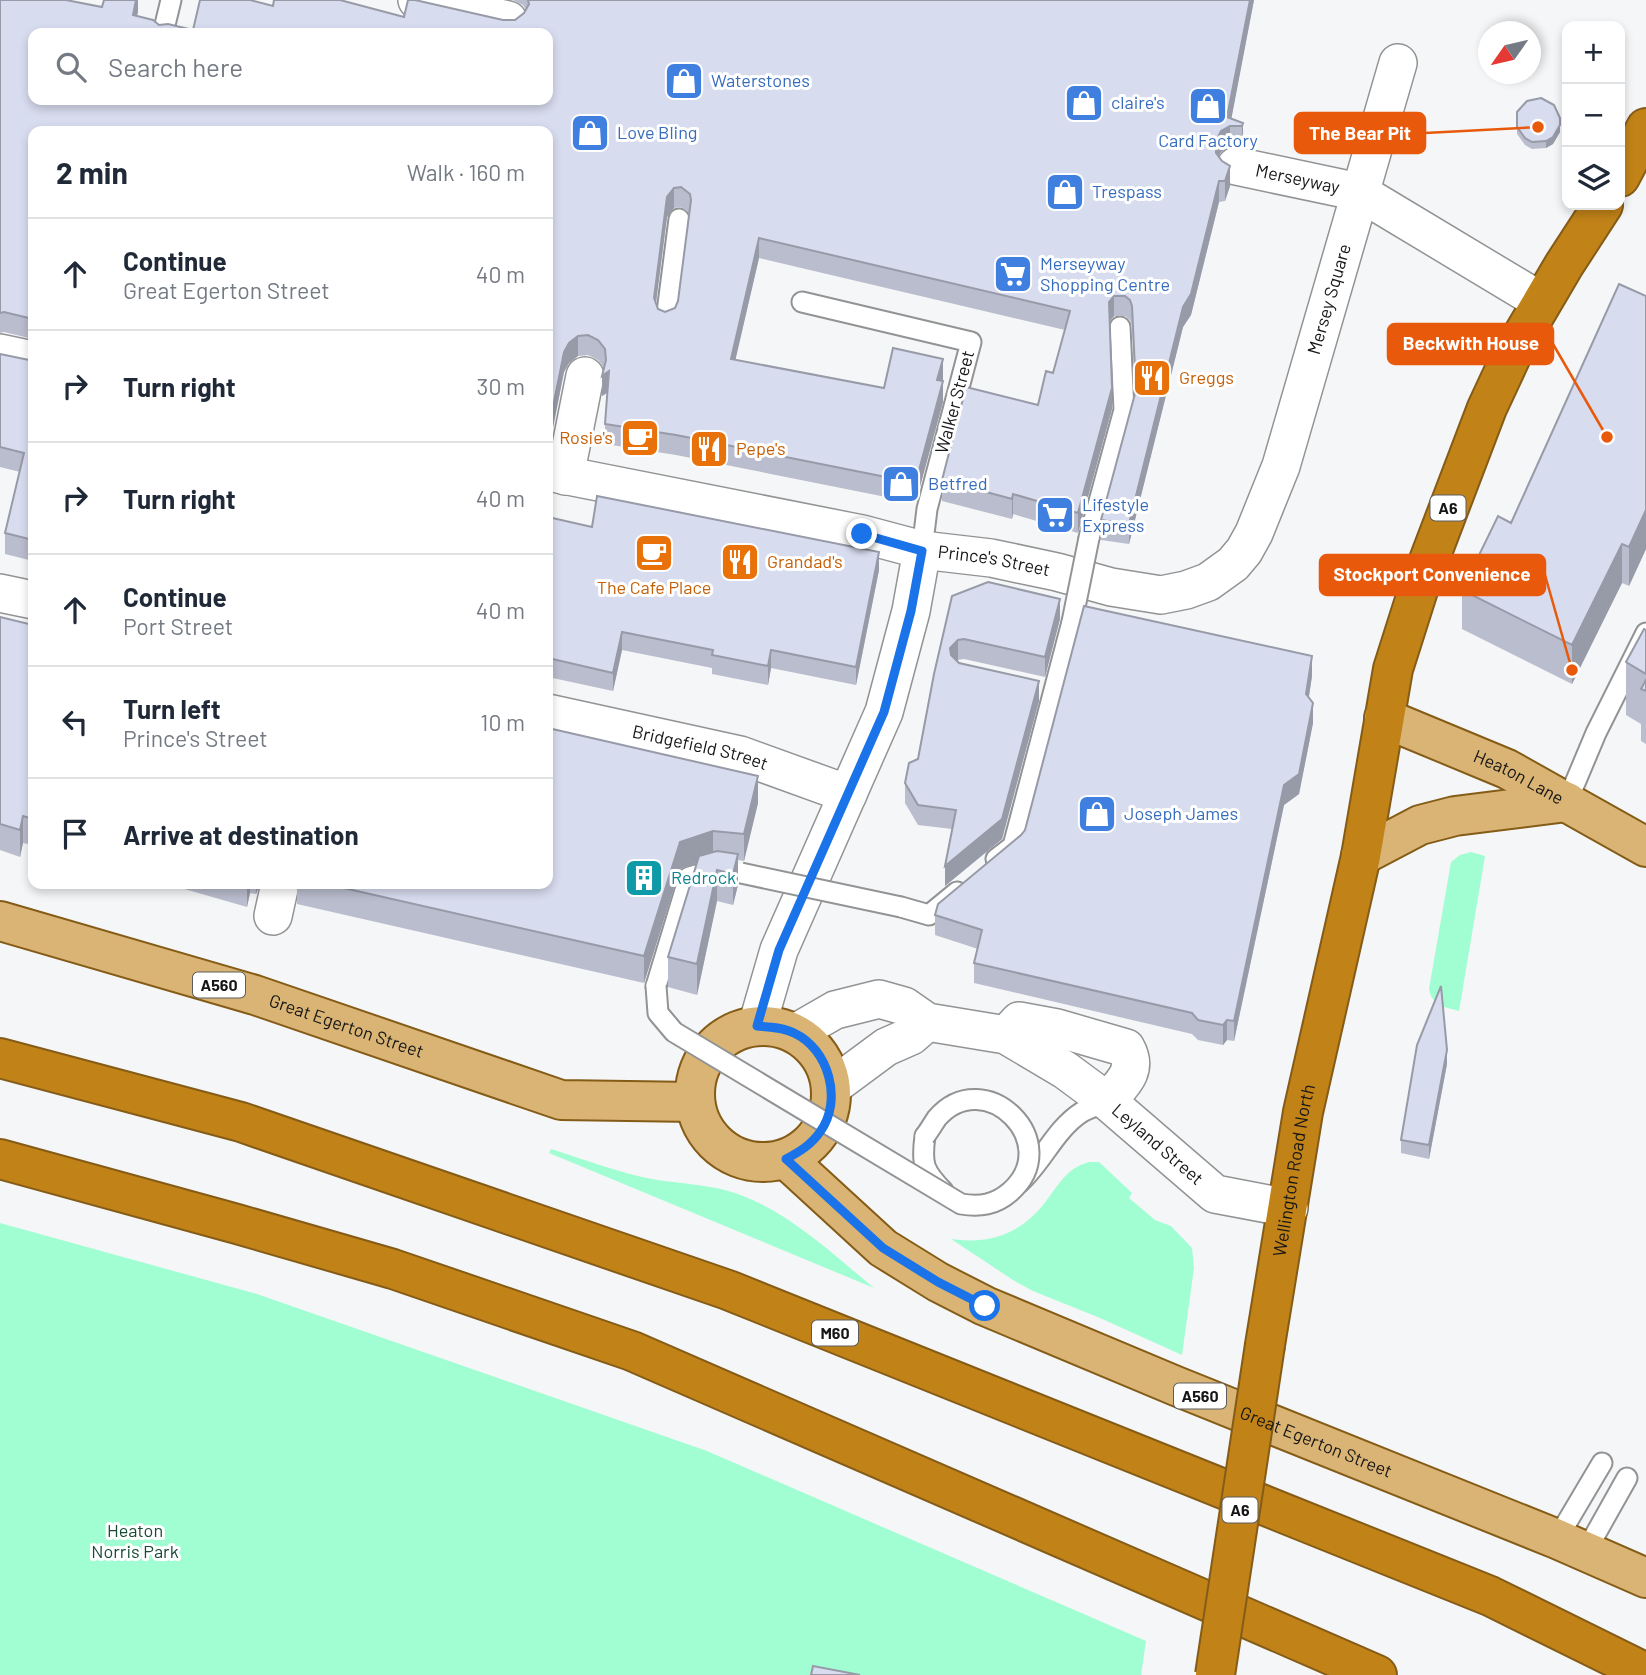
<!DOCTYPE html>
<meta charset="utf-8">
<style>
:root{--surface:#fff;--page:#f6f6f7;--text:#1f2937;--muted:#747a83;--line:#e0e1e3}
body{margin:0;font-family:Barlow,sans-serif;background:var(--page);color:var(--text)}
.controls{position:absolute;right:21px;top:21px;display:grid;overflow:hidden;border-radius:14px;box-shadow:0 4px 10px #0003}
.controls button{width:63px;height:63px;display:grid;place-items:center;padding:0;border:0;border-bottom:2px solid var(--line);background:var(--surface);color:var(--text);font:35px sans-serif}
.compass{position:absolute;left:1478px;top:21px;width:63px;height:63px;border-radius:50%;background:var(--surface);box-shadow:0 4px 10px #0003;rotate:236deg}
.stop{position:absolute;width:21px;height:21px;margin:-16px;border:5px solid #1a73e8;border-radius:50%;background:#fff}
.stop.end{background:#1a73e8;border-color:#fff;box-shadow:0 2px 7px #0008}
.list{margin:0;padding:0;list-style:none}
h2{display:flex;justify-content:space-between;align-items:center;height:91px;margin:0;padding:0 28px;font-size:30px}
h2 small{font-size:23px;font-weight:400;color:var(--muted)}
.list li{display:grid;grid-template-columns:46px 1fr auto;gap:21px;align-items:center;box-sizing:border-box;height:112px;padding:0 28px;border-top:2px solid var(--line)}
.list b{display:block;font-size:26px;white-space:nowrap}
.list p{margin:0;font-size:23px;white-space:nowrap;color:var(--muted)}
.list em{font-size:23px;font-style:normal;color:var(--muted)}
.icon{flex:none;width:38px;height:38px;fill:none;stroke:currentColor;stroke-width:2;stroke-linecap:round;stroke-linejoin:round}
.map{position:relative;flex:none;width:1646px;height:1675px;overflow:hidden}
.search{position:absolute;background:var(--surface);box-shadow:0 4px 10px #0003;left:28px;top:28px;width:525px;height:77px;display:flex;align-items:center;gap:18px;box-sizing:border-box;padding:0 24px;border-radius:14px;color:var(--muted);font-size:26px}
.panel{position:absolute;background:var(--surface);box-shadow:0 4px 10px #0003;left:28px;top:126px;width:525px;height:763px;border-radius:14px}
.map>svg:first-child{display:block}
</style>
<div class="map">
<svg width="1646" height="1675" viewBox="0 0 1646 1675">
<rect width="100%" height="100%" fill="#f5f6f7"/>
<path fill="#a1fed3" d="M1471,852L1485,856L1459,1011C1445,1007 1432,1006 1429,989L1451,862L1460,855Z
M551,1149C580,1158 609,1169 638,1176C673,1185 709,1182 743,1196C792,1215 834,1255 874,1288L549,1153Z
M1089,1162H1099L1132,1193L1129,1198L1155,1220L1171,1226L1192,1248L1194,1268L1182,1355L1100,1318L1033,1291L1013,1280L951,1239C992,1245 1025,1232 1049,1197C1061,1181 1068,1168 1089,1162Z
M0,1223L257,1294L707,1451L1146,1641L1141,1675H0Z"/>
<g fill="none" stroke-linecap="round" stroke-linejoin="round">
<g stroke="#929394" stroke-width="23">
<path id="lane" d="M163,33L171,0
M802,302L971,342L927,509L922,550
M666,320L679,219
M1089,538L1124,410L1120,327
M1567,802L1596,733L1646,633
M996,859L1013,846L1072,622
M901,907L929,915L957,892
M656,986L689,877L716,869
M925,1136C921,1165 924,1171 943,1191
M1019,1183C1042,1163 1055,1129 1082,1112C1089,1108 1099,1105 1107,1101
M1557,1539L1602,1463
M1586,1551L1627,1478"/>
</g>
<g stroke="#929394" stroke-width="40">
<g id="street">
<path d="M417,0L508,20"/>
<path id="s1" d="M1236,166L1359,192L1542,302"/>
<path d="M0,353L33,360"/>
<path id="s2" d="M548,472L862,534L922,550L991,558L1057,572L1111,587L1161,595L1186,590L1208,582L1233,564L1244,551L1254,533L1281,466L1398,63"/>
<path d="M565,476L585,376"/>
<path d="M0,593L33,600"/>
<path id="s3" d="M548,713L740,755L848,794"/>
<path d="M273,916L280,884"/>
<path d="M757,1026L779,950L884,712L911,611L922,550"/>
<path id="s4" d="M795,1033L835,1010L879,999L904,1006L927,1022L1006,1035L1065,1070L1107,1101L1215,1194L1289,1208"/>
<path d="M1006,1035L1019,1021L1057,1028L1126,1048C1139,1071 1122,1084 1107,1101"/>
<path d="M832,1087L886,1047L911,1036L927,1022"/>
</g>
</g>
<g stroke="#855c17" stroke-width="42">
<g id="primary">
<path id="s5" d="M1384,718L1507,769L1646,847"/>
<path d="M1361,856L1420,825L1455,816L1567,802"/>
<path id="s6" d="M0,921L255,995L561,1100L695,1102"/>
<circle cx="763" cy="1094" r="68"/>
<path id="s7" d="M786,1159L883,1248L938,1282L985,1306L1176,1386L1557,1539L1646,1578"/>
</g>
</g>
<g stroke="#855c17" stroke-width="42">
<g id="highway">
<path d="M1620,177L1646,128"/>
<path d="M0,1058L241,1122L728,1290L1490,1596L1646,1673"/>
<path d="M0,1159L237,1224L393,1269L632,1351L1377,1675"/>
<path id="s8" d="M1265,1345L1303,1112L1361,856L1393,669L1420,584L1487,408L1514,350L1564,265L1603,205"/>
</g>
</g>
<use href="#lane" stroke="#fff" stroke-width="19"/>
<use href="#street" stroke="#fff" stroke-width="37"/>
<use href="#primary" stroke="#dab474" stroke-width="38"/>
<use href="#highway" stroke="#c18218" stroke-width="38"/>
<g stroke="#929394" stroke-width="23" stroke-linecap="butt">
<path id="lane-bridge" d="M1072,622L1089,538
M741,873L901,907
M656,986L658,1013L674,1032L961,1204C980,1207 995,1205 1010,1192C1066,1143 985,1063 937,1118C933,1124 929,1131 925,1136"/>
</g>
<g stroke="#855c17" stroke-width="42" stroke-linecap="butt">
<path id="highway-bridge" d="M1215,1675L1265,1345"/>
</g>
<use href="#lane-bridge" stroke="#fff" stroke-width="19"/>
<use href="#highway-bridge" stroke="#c18218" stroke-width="38"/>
</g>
<path fill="#babdce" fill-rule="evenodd" d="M0,0L102,7L138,0L137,16L159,25L193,30L273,6L404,17L503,20H515L524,13L526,10L523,5L513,0H1254L1231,118L1243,123V143L1242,146H1230L1221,152L1218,156L1230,186L1225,201L1219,202L1191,315L1183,327L1129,544L1101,540V520L1135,393L1132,326L1130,320L1125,316H1114L1110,321L1112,409L1078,533L1013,514L1012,519L942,501V480L1038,405L1053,373L1065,330L759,258L735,360L884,388L943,379V402L918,494L913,493L911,502L676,455L605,444V424L608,393L602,396L604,368L598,360L588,355L578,356L569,363L564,372L552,432L548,435V131H33V339L4,332L0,333ZM681,207L689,213L678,301L675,308L665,312L658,309L656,303L667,217L674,208Z
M1517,112L1560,118V132L1553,144L1546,148L1532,149L1525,145L1517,134Z
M1646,296V549L1629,586L1622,583L1572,684L1462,629V590L1511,523Z
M0,354L29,360H33V561L5,554V533L20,472L0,467Z
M548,517L592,527L879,570L856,685L771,668L768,685L712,674V668L622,650L613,691L548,677Z
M952,596L1060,619L1045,677L964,659L958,660L957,661L1039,701L1002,839L945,886L952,829L918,825L905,803V783L918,759Z
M0,617L33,625V845L23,843L20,857L0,850Z
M1646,630V744L1641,741V724L1626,715V662Z
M1312,676L1309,697L1313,723L1299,794L1284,805L1234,1041L1227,1040L1223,1045L1198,1040L1192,1034L974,983V963L978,949L935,935V915Z
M758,803L744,861L738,860V885L733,905L717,901L697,995L668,987V957L697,863L680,869L644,983L297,904V884H548Z
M167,884H260L256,894L250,893L247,907Z
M1447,1064L1429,1159L1401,1153V1140Z"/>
<path fill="#979aa7" d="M136,0H138V12L133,33V15Z
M1250,0H1254L1230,126V146L1221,152L1216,161V141L1227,117Z
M1243,123V143L1242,146V126Z
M1560,125V132L1553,144L1546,148V141Z
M1230,166V186L1225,201V181Z
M1219,181V202L1191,315L1183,327L1129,544V524L1183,307Z
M674,188V208L667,217L654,318V298L667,197Z
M759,238V258L731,379V359Z
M1114,296V316L1109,322V302Z
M578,336V356L569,363L564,372L552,432L548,435V415L564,352L569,343Z
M943,359V379L937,400V380Z
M609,371V391L602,396V376Z
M943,381V402L918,494V474Z
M1112,388V409L1078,533V513Z
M913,473V493L911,502V482Z
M1013,494V514L1012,519V499Z
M1646,510V549L1629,586V547Z
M1622,544V583L1572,684V645Z
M879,552V570L856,685V667Z
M1060,599V619L1045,677V657Z
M622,632V650L613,691V673Z
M958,640V660L950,668V648Z
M771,650V668L768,685V666Z
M1312,656V676L1306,714V694Z
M1039,681V701L1002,839L945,886V866Z
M1313,703V723L1299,794L1284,805L1234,1041V1021L1284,785Z
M758,776V803L744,861V834Z
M23,816V843L20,857V830Z
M713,831V857L680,869L644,983V956L680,842Z
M738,854V885L733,905V874Z
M717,870V901L697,995V964Z
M247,884H250V893L247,907Z
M256,884H260L256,894Z
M1227,1020V1040L1223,1045V1025Z
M1447,1050V1064L1429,1159V1145Z"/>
<path fill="#d8dcef" stroke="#979aa7" stroke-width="2" fill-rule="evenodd" d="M0,0H66L102,7L104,0H136L133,15L153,20L159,25L168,24L193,30L200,0H250L273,6L274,0H340L404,17L408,0H415L503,20H515L524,13L529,4L528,0H1250L1227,117L1243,123L1242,126H1230L1221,131L1216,141V153L1222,161L1230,166L1225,181H1219L1191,294L1183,307L1129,524L1101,520L1136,390L1132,306L1130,300L1125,296H1114L1109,302L1112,388L1078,513L1013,494L1012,499L942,480L966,387L1038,405L1046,371L1053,373L1070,311L759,238L731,359L884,388L893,348L943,359L937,380L943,381L918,474L913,473L911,482L676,435L605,424L609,371L602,376L606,360L605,349L598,340L588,335L578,336L569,343L564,352L552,412L548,415V131H33V319L4,312L0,313ZM33,33H548V100H33ZM681,187L690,194L691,200L678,301L675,308L665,312L658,309L654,298L667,197L674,188Z
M1541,98L1554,105L1560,118V125L1553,137L1546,141L1532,142L1525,138L1517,127V112L1527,101Z
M1619,284L1646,296V510L1629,547L1622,544L1572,645L1462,590L1498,516L1511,523Z
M0,354L29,360H33V540L5,533L24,453L0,447Z
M597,496L879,552L856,667L771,650L768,666L712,655L713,650L622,632L613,673L548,658V517L592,527Z
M988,582L1060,599L1045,657L964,639L958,640L950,648L951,655L959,663L1039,681L1002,819L945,866L956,810L918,805L905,783L909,763L918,759L934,674L952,596Z
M1084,606L1312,656L1306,694L1313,703L1299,774L1284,785L1234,1021L1227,1020L1223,1025L1198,1020L1192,1013L974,963L982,930L935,915L938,904L1021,835L1025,830Z
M0,617L33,625V819L23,816L20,830L0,824Z
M1644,629L1646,630V674L1626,662Z
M1646,680V691L1641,689Z
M548,728L758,776L744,834L713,831L680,842L644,956L326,884H548Z
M717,851L738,854L733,874L717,870L697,964L668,957L699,856Z
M1441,986L1447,1050L1429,1145L1401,1140L1417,1045Z
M813,1666L860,1675H811Z"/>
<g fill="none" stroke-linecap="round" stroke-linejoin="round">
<path stroke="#1a73e8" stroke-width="9" d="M862,534L922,551L911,611L884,712L779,950L757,1026C769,1027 783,1027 794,1033C829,1049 843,1101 820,1132C811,1145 799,1152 786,1159L883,1248L938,1282L985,1306"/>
</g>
<defs>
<g id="shop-square" transform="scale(2.0125)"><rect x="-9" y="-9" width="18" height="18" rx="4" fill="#3f7fe0" stroke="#fff"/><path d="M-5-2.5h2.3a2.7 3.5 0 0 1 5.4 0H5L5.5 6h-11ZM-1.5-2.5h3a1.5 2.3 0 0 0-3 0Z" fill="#fff"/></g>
<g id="supermarket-square" transform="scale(2.0125)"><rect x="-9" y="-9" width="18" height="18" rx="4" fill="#3f7fe0" stroke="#fff"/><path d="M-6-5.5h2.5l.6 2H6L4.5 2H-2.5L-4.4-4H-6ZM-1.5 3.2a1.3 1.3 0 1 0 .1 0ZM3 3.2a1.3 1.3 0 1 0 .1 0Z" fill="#fff"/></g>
<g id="restaurant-square" transform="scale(2.0125)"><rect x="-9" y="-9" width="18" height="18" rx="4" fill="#e8710a" stroke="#fff"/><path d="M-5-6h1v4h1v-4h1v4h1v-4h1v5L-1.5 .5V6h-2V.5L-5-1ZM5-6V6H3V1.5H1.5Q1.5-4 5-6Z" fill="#fff"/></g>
<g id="cafe-square" transform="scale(2.0125)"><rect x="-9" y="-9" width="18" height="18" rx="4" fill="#e8710a" stroke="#fff"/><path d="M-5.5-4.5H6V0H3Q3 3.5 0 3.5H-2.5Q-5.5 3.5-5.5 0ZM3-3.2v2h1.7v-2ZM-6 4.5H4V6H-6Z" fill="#fff"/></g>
<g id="building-square" transform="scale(2.0125)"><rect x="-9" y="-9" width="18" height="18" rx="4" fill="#0f9aa8" stroke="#fff"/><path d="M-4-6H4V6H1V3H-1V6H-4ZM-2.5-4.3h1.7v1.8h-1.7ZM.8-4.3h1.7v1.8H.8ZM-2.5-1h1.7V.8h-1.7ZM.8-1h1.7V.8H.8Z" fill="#fff"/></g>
</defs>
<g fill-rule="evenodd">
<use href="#shop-square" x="684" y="81"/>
<use href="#shop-square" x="1084" y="103"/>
<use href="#shop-square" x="1208" y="106"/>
<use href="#shop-square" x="590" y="133"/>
<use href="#shop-square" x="1065" y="192"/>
<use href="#supermarket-square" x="1013" y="274"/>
<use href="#restaurant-square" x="1152" y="378"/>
<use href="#cafe-square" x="640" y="438"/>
<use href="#restaurant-square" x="709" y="449"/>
<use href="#shop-square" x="901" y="484"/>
<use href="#supermarket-square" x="1055" y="515"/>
<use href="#cafe-square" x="654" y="553"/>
<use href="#restaurant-square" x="740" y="562"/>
<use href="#shop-square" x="1097" y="814"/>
<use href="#building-square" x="644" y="878"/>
</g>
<g text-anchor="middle" stroke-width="6" stroke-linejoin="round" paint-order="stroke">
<g fill="#fff" stroke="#5c5c5c" stroke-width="2">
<rect x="1430.5" y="495.5" width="35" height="25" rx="5"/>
<rect x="193" y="972.5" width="52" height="25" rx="5"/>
<rect x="812" y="1320.5" width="46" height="25" rx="5"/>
<rect x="1174" y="1383.5" width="52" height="25" rx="5"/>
<rect x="1222.5" y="1497.5" width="35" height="25" rx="5"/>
</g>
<g font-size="16" font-weight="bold" fill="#161616">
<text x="1448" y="514">A6</text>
<text x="219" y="991">A560</text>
<text x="835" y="1339">M60</text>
<text x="1200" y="1402">A560</text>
<text x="1240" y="1516">A6</text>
</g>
<g font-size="18" fill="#366cbe" stroke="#fff" text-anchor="start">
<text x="711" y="87">Waterstones</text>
<text x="1111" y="109">claire's</text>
<text x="617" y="139">Love Bling</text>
<text x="1208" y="147" text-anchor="middle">Card Factory</text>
<text x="1092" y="198">Trespass</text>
<text x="1040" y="270">Merseyway<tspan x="1040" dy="21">Shopping Centre</tspan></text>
<text x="928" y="490">Betfred</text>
<text x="1082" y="511">Lifestyle<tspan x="1082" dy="21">Express</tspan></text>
<text x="1124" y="820">Joseph James</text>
</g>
<g font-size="18" fill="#161616" stroke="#fff">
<text dy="6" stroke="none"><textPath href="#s1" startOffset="63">Merseyway</textPath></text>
<text dy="6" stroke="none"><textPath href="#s2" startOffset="989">Mersey Square</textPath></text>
<text transform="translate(955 402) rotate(-75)" y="6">Walker Street</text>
<text dy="6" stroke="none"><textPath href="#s2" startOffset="455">Prince's Street</textPath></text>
<text dy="6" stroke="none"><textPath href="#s3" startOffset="156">Bridgefield Street</textPath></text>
<text dy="6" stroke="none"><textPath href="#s5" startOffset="147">Heaton Lane</textPath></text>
<text dy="6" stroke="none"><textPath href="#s6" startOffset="362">Great Egerton Street</textPath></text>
<text dy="6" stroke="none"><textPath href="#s4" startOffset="413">Leyland Street</textPath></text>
<text dy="6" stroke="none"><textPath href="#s8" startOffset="177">Wellington Road North</textPath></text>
<text dy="6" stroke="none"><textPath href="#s7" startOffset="607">Great Egerton Street</textPath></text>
</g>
<g font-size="18" fill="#c56008" stroke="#fff" text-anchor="start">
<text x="1179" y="384">Greggs</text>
<text x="613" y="444" text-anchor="end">Rosie's</text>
<text x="736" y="455">Pepe's</text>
<text x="767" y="568">Grandad's</text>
<text x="654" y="594" text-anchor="middle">The Cafe Place</text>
</g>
<g font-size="18" fill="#0d838f" stroke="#fff" text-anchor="start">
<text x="671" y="884">Redrock</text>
</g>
<g font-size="18" fill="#194a36" stroke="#fff">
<text x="135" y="1537">Heaton<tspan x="135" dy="21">Norris Park</tspan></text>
</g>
</g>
<path fill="none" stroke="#e8590c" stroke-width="2.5" d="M1538 127L1425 133M1607 437L1553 344M1572 670L1545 575"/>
<g fill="#e8590c" stroke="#fff" stroke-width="2.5">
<circle cx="1538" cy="127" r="7"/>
<circle cx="1607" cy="437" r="7"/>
<circle cx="1572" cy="670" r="7"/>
</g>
<g fill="#e8590c" stroke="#e8590c" stroke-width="2.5">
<rect x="1295" y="113" width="130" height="40" rx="7"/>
<rect x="1388" y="324" width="165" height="40" rx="7"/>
<rect x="1320" y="555" width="225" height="40" rx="7"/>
</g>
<g font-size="19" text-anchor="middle" font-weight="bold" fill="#fff">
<text x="1360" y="140">The Bear Pit</text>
<text x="1471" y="350">Beckwith House</text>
<text x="1432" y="581">Stockport Convenience</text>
</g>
</svg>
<div class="controls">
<button>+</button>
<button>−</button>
<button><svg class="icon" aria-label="layers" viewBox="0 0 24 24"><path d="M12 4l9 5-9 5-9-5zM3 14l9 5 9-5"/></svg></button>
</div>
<svg class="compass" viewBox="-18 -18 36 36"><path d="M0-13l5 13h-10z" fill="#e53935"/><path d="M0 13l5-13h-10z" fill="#747a83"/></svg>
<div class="stop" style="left:985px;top:1306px"></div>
<div class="stop end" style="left:862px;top:534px"></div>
<div class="search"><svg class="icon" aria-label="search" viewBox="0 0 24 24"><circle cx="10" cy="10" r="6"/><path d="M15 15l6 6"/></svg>Search here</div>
<section class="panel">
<h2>2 min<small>Walk · 160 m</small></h2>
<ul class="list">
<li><svg class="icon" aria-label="ahead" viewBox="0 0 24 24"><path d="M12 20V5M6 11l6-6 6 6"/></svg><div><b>Continue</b><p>Great Egerton Street</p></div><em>40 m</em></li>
<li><svg class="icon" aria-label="right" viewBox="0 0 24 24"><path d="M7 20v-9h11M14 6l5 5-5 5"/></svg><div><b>Turn right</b></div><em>30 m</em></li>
<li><svg class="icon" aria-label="right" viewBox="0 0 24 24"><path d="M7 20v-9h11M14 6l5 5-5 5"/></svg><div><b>Turn right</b></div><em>40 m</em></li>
<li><svg class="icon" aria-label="ahead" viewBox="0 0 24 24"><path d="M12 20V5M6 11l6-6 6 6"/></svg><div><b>Continue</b><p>Port Street</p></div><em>40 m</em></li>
<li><svg class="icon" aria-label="left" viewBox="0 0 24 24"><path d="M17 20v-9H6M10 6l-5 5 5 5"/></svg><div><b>Turn left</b><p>Prince's Street</p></div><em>10 m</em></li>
<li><svg class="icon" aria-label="arrive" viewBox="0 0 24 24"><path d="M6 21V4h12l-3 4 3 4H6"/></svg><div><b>Arrive at destination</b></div></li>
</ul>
</section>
</div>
